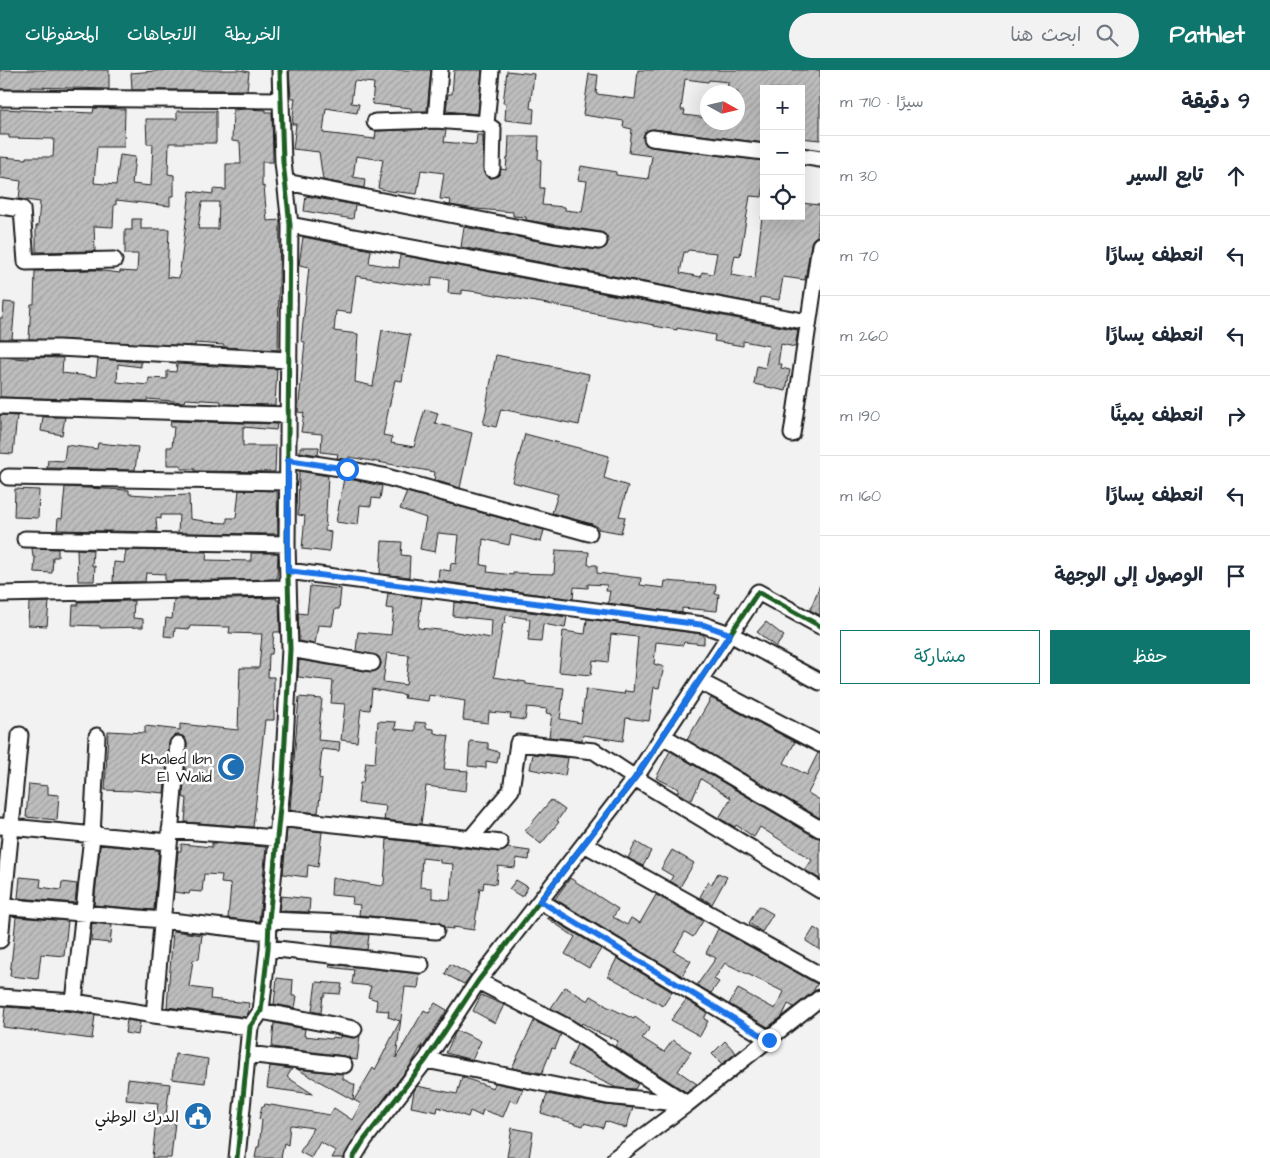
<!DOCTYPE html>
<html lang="ar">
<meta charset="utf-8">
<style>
:root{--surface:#fff;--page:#f2f2f3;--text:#1f2937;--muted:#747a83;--line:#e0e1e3;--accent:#0f766e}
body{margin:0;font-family:"Architects Daughter","Playpen Sans Arabic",sans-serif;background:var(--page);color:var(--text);direction:rtl}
.controls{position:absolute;right:15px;top:15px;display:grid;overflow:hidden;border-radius:0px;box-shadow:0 5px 20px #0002}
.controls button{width:45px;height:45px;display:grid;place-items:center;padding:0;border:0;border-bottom:1px solid var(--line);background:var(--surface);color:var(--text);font:25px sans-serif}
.compass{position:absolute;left:700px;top:15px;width:45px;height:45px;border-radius:50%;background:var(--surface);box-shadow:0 5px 20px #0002;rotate:98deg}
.stop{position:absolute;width:15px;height:15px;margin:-11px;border:4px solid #1a73e8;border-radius:50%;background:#fff}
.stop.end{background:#1a73e8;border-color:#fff;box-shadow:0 1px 5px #0008}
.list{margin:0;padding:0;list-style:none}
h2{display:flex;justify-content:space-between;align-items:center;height:65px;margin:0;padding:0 20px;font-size:21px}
h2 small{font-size:16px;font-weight:400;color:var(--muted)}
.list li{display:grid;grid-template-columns:32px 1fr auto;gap:15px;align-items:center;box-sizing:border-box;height:80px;padding:0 20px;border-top:1px solid var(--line)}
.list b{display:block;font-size:19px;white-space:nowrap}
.list em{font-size:16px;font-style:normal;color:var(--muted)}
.actions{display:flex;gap:10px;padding:15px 20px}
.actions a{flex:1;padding:11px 0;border:1px solid var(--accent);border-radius:0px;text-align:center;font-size:18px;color:var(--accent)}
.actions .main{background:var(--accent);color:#fff}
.icon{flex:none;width:28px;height:28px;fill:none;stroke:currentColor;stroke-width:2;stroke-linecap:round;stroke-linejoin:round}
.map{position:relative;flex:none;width:820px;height:1088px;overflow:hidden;direction:ltr}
header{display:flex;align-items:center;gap:30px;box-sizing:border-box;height:70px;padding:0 25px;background:var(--accent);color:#fff}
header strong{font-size:24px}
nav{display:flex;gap:28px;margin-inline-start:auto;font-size:18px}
.search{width:350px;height:45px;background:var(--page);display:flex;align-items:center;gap:12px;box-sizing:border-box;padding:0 18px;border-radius:28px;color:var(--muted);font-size:19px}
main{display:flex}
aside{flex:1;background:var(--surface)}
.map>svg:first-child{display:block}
</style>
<header>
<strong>Pathlet</strong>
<div class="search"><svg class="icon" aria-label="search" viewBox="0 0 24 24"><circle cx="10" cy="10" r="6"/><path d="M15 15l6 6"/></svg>ابحث هنا</div>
<nav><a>الخريطة</a><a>الاتجاهات</a><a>المحفوظات</a></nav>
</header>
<main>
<aside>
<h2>9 دقيقة<small>سيرًا · 710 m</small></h2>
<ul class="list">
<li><svg class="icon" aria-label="ahead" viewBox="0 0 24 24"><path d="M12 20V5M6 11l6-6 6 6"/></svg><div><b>تابع السير</b></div><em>30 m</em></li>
<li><svg class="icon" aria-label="left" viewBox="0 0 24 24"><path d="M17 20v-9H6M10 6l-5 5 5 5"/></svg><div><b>انعطف يسارًا</b></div><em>70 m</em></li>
<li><svg class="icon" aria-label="left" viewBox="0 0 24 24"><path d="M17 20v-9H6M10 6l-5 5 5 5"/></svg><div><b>انعطف يسارًا</b></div><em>260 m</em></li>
<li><svg class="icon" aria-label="right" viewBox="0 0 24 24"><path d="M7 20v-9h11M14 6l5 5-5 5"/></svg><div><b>انعطف يمينًا</b></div><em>190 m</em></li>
<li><svg class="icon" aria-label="left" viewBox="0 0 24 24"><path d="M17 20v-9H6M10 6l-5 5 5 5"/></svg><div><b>انعطف يسارًا</b></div><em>160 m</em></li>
<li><svg class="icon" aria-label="arrive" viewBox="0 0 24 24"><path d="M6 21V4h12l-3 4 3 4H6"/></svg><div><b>الوصول إلى الوجهة</b></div></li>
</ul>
<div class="actions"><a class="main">حفظ</a><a>مشاركة</a></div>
</aside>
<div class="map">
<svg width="820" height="1088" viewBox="0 0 820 1088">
<defs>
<pattern id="building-hatch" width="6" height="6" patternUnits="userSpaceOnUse" patternTransform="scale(1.25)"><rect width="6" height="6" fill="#bdbdbd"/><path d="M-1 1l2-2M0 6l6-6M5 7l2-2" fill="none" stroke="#a2a2a2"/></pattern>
</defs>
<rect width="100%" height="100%" fill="#f2f2f2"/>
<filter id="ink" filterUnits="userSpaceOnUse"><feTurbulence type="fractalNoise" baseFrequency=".02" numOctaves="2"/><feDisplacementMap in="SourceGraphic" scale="10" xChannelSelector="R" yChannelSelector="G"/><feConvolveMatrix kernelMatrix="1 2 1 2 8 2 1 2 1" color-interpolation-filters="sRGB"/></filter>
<g filter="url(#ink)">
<path fill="url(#building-hatch)" stroke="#1c1c1c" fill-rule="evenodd" d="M0,0H109V19L31,17V19H0Z
M167,0H240L249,2L247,20H132L131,3Z
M289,0H431L427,41H411V38L372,34L374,13L354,11L351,33L359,34L357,43L326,38L323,63L375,69L376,61L436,59L446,60L444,72L476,75L477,65H483V99L487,107L492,108L500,104L501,99L506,100L507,88H508L509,66H539L538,89L541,90L540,118H544L542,135L565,137V140L582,142L587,111L578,110L581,96L616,102V105L648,109L652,86L629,83L632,59L623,57L624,51L583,45L589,4L598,5L596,24L635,29L638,0H820V70L801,68V19H764V73L653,59L645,62L643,67L646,75L651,77L764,91V114L762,127L750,126L740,186L735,185L731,205L755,209L762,146H801V133L820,135L817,166L813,169L811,174L805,210L783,207L779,230L761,227L760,234L461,177L464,157L554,174L598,180L606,177L608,172L605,164L600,162L526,150V147L513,146V142L476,139L450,135L451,130L440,129L444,103L421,100L417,124L389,121L378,118L383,90L356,86L353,107L365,109L364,118L323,110L319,82L293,79L296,54H292L295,28H291ZM685,9L708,12L709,10L728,12L727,22H738V52H708V48L684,45L685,40H681ZM688,180L717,183L713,204L702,202L701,207L680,203L684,182H687Z
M454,0H482L478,44L446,41L448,24H452Z
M507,1L534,4L530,38L534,39L533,53L505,50L506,33H503Z
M94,38L125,39L124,77H97L94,113L116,115L120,85L135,87L132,114L151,116L153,74H147L146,49H177V41H216V73H169L168,104L174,105V126H170V136L116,130V135H114L113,157L94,156L95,181L36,182V156H38L40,132L19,129L21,111L0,108V87L26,89V87H53L54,69L9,68V65H0V39L93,43Z
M245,39L266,40V42H272L273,92H262V117L264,116L267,151L280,150V152L278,280L224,277V275L195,273V276L29,269L31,234H34L35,201L95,200L120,203V201L137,202L138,184H125V160H132V149H141V159H169L167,207L179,208L190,121L213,124V119L226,120V94H241L240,72L232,71L233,40ZM202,132H219L218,159H198Z
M306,126L355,135L353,149L304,141Z
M303,167L371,180L369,193L399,198L400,185L798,260L795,277L781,274L778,294H782L781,298L790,300L786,321L754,314L757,296L765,298L769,276L743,271V276L714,271L715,265L677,258V260L654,256V255L575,240L576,239L479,222L462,220V224L448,223L449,209L432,207L431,216L406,213L405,214L356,206L351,243L336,241L334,261L358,264L355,312L373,316L382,260L410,265L402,311L395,310L383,365L392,367L391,373L414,377L425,339L438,343L435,353L472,363L460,418L434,410L435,402L349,387L348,390L337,388L338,384L321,382L322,364L301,362L304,343L298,342L305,272L301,271L309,197L299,195Z
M4,232L15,233L12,269H0V248H3Z
M496,285L589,304L579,355L501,339L496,357L483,354L487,337L486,336Z
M0,287L28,289V287L63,288L62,303L96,307L98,289L141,292V297L118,294L117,312L148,315L149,308L167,309V301L176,302L177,294L277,299L275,335L221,334V331L186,329L185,332L147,329V331L0,327Z
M0,345L17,346L13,384L0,383Z
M43,347H65L62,365L41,361Z
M171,351L277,354L276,360L243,357V376H276L275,402L195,401V399H181V395H167V377H172L174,357H170Z
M525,364L609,386L604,408L628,416L619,446L625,447L621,463L598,459V457L592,454L552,443L558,424L512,412Z
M98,373L138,377L135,400L47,398L48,390L64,391L66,375L97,379Z
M300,377H319L318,385L300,382Z
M299,401L328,406L325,461L331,462L329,482L302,479L305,446L298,445Z
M344,408L382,416L380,429L372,428L371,436L360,435L358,455L336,452Z
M65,417L129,420V424L162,426L189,425L190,449L204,451V452L227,453V448H236L239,420L277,421L278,464L178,463L179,445H161V449L156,448L157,462L57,460L58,448L62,449Z
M15,419L39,420L38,448L14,447Z
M407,422L544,460L541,472L511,465L509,475L483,469L481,495L488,496L487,502L513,505V503L554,504L556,480L589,482L588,495H597V503L641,508L640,515L664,518L665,511L716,515L715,524H719L717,541L682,538V543L608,533L610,521H606L607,515L588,514V518L574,517L573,529L438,511L439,499L450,501L451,493L456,494L459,465L438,463L435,482L420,479L426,448L400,439Z
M382,471L402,472L401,485L410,486L409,507L380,504Z
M32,478L58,479V487H53L52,503L34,502L35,487H33Z
M77,479L93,480L92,496H95L94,511H78Z
M126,480L207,482L206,490L251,491V483H278L277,509L165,511V504L146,503L145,512H113L114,492L124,493Z
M820,515V545L810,540Z
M310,516L341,519L339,539H335L332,556L318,555L315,574L299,571L298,543L307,544Z
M388,523L422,528L418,558L451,561L491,568L492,550L453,546L454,532L567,547L565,558L543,554L541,572L528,571L530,549L506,545L505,553H503L494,607L526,612V614L564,618L560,649L581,653L586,619L624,624L625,621L633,622L638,567L611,564L608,592L593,590L591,605L559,602L563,561L585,564L587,549L702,564L704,565V574L684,572L683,575L656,572L654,594L664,597L659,618L654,617L649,651L626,648L623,671L583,665L582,670L549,667L552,644L546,643L547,639L527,637L525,650L510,648L511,644L489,642L488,653L463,650L465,631L429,625L428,631L404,628L405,625L372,619L370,640L361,639L357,672L341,670L345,634L331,633L333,611L298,607L299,590L370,602L379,599L381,594L378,586L356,581L358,562L391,565L394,539L386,538ZM387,583L409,585L406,615L383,612Z
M277,528L276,530H279L280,562H274L272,584H269L268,607H274V650H265L253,757L185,752L187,728H184L183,725L187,674L184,667L179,665L174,666L169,673L164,723L133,720L132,721L105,720L108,661L145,663V656L180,660V654L238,660L240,598H259L262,564L229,563L230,557L190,556L189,559L175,558L174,567L164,566L166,548L172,549L174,530Z
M134,531L133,548L143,549V557L100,558V556L72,555L73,535H78V532Z
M49,532L47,556L28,555L29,533Z
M766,552L784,566L776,577L757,562Z
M299,627L322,629L318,670L340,672L339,681L322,679L319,708L322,709L318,743L290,740Z
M711,628L795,672L784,693L807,705L818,683H820V700L808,723L820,730V748L687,670Z
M378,651L396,652L395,659L415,661V652L426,653V658L434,659V663L449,666L444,699L468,701L466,721L426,716L421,754L384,750L386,736L358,733L360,713H363L366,692L375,693Z
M470,671L488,673V679L499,682L497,693L486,691V698L468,696Z
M670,681L815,767L820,768V809L805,800L812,790L760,757L754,767L736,755L735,757L719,748L731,728L701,709L692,730L677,723L679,719L656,708Z
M533,684L568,688L565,706L530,699Z
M29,714L48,716V724L59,725L57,750L26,747Z
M551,730L565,740L557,751L559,752L541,774L525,761Z
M287,758L322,762L318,797L308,795L307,807L283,804Z
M387,769L499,782L504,781L508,778L530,781L529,790L516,788L515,798L498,796L496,814L484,812L483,819L480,818L474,860L453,857V859L445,858L442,854L437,852L359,845L360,835L352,834L353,827L331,825L332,808L381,816L384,814ZM422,788L440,790V793L453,794L450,830L432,828V818L420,817Z
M636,772L651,781L643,796L628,788Z
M212,773L266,777L259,852L228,848L231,814L221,813L222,805L204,804L202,822L190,821L189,824L174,822L178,781H181V774L212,777Z
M100,775L159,780L154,840L94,835Z
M672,780L694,793L680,817L670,811L673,806L661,799Z
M718,803L727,807L712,834L700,827L708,812L712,814Z
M20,807L41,809L40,817L61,820L62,812L77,814L75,833L18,828Z
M570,808L618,839L613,847L627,855L631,848L640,853L656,825L703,851L693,867L685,862L674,881L691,891L682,906L555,829Z
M516,810L528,817L522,827L509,819Z
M281,826L310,829L309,842L279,841Z
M759,836L773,844L762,862L749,853Z
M16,847L68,851L64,886L41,884L38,909L10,906Z
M548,847L601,879L589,898L565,884L575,867L547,848Z
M92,853L112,855L110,873L91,871Z
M814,858L820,862V880L806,871Z
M718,859L817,914L813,922L794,937L788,934L782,947L768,957L729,934L738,919L775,939L784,922L725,893L714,909L719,912L711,923L697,915L716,888L706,883Z
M173,861L202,865L199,889L193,890L189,917L211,920L210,929L249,933L248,943L246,947L167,937Z
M334,862L369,865L367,880L332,876Z
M617,888L672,922L663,936L608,906Z
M330,894L420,904L418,918L405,917L396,988L424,940L429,943L435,933L447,940L421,980L422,975L412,993L357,1064L344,1088H332L336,1081L320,1072L311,1088L300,1082L313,1058L292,1055H290L288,1075L284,1073L281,1088H255L257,1077H259L262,1050L259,1049L262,1036L264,1037L265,1034L330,1045L334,1038L352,1050L361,1034L354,1030L373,998L375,1000L400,951L388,947L389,941L376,940L377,930L368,927L371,916L352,914L354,900L329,897Z
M450,894L471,905L464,914L445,904Z
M277,908L293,910L292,926H297L295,938L274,934Z
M316,912L342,914L340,924L325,923V926H323L321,943L312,941Z
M565,917L588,931L591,926L605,934L604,935L634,949L635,947L650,958L642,968L664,982L673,970L691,982L678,1001L697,1014L686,1022L615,976L618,971L597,962L582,953L581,955L551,938Z
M481,925L504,935L495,953L473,941Z
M686,930L707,943L704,949L708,951L700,966L671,950Z
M5,937L65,941L95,945L92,969L3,957Z
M127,950L140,952L138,965L125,963Z
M534,951L561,964L555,979L552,978L542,1003L512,998Z
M274,953L305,959L304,966L331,969L332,967L340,968V966L353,968L360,966L357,990L351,989L345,986L272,977Z
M456,961L461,963L462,962L481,971L472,990L446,983Z
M725,971L736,983L722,994L712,984Z
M577,974L638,1014L635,1019L617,1018L568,995Z
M175,984L208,989L205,1013L172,1009Z
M270,996L292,999L287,1007L313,1024L267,1018Z
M297,999L343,1004V1009L355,1015L353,1030Z
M462,1007L493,1018L495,1013L523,1019L517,1033L510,1030L503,1047L483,1040L481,1046L470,1041L468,1047L438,1037L437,1042L411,1037L414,1021L417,1016L457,1024Z
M128,1009L170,1014L165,1051L175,1052L171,1088H152L158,1033L126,1030Z
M547,1024L605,1035L633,1038L626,1058L605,1051L603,1058L584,1053L583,1056L541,1043Z
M512,1058L533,1062L529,1088L507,1087Z"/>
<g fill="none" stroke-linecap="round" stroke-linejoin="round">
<g stroke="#1c1c1c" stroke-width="19">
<path id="minor" d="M0,28L281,30
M436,50L440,0
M375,52L436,50L486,54L493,59L492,99
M486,54L491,0
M652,68L764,82
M801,86L820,89
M286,112L556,165L599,171
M0,136L22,139L26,192L114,190
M290,155L808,252
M0,278H58L289,290
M0,336L288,345
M792,364L820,175
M288,390L347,399L383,406L589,463
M8,407L288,412
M25,469L287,474
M288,501L704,555L730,564L820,612
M0,524L288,518
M290,579L372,593
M699,611L820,674
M663,666L820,759
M278,748L456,767L500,773
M0,756L169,772
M170,760L276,768
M470,769L511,720L518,673L594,681L635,708L820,820
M584,774L820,905
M540,831L769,969
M0,836L162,850L268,862
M269,850L342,853L436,861
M0,870L20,665
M268,878L421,895
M478,911L569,958L684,1032
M0,927L74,932L154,945L250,957
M74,932L92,766L97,666
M261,941L354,959
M154,945L178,674
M247,984L344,995
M426,990L607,1026L687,1034
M237,1088L250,957L261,941L268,878L269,850L283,707L290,579L287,474L290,155L283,92L280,0
M353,1088L364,1070L426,990L478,911L635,708L758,522L820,556
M615,1088L687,1034L820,928"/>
</g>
<use href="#minor" stroke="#fff" stroke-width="15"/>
<g stroke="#fff" stroke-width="8">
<path id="cycleway" d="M237,1088L250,957L261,941L268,878L269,850L283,707L290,579L287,474L290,155L283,92L280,0
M353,1088L364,1070L426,990L478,911L635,708L758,522L820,556"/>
</g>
<use href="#cycleway" stroke="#1b5e20" stroke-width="5"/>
</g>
</g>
<g fill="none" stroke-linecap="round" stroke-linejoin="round" filter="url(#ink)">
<path stroke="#1a73e8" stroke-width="6" d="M347,399L288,390V501L704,555L730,564L635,708L540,831L769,970"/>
</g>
<defs>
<g id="mosque-disc" transform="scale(1.4375)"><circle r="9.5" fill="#1f6fb2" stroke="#fff"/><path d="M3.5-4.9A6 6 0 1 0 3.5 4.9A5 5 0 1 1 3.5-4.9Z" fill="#fff"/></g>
<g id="civic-disc" transform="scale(1.4375)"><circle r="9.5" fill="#1f6fb2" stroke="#fff"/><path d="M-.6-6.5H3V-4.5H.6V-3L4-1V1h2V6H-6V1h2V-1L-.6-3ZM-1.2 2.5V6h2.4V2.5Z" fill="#fff"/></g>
</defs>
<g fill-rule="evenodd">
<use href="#mosque-disc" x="231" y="697"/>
<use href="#civic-disc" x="198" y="1046"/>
</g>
<g text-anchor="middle" stroke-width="5" stroke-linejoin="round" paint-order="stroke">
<g font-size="16" fill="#1c1c1c" stroke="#fff" text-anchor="end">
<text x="212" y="694">Khaled Ibn<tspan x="212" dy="18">El Walid</tspan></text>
<text x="179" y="1052">الدرك الوطني</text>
</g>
</g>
</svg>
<div class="controls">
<button>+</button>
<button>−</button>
<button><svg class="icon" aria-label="locate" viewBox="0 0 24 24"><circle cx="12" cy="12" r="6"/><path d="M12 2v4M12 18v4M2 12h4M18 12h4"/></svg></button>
</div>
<svg class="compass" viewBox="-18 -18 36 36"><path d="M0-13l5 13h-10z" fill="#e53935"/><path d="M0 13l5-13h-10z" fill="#747a83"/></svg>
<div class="stop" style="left:347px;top:399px"></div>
<div class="stop end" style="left:769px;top:970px"></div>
</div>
</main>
